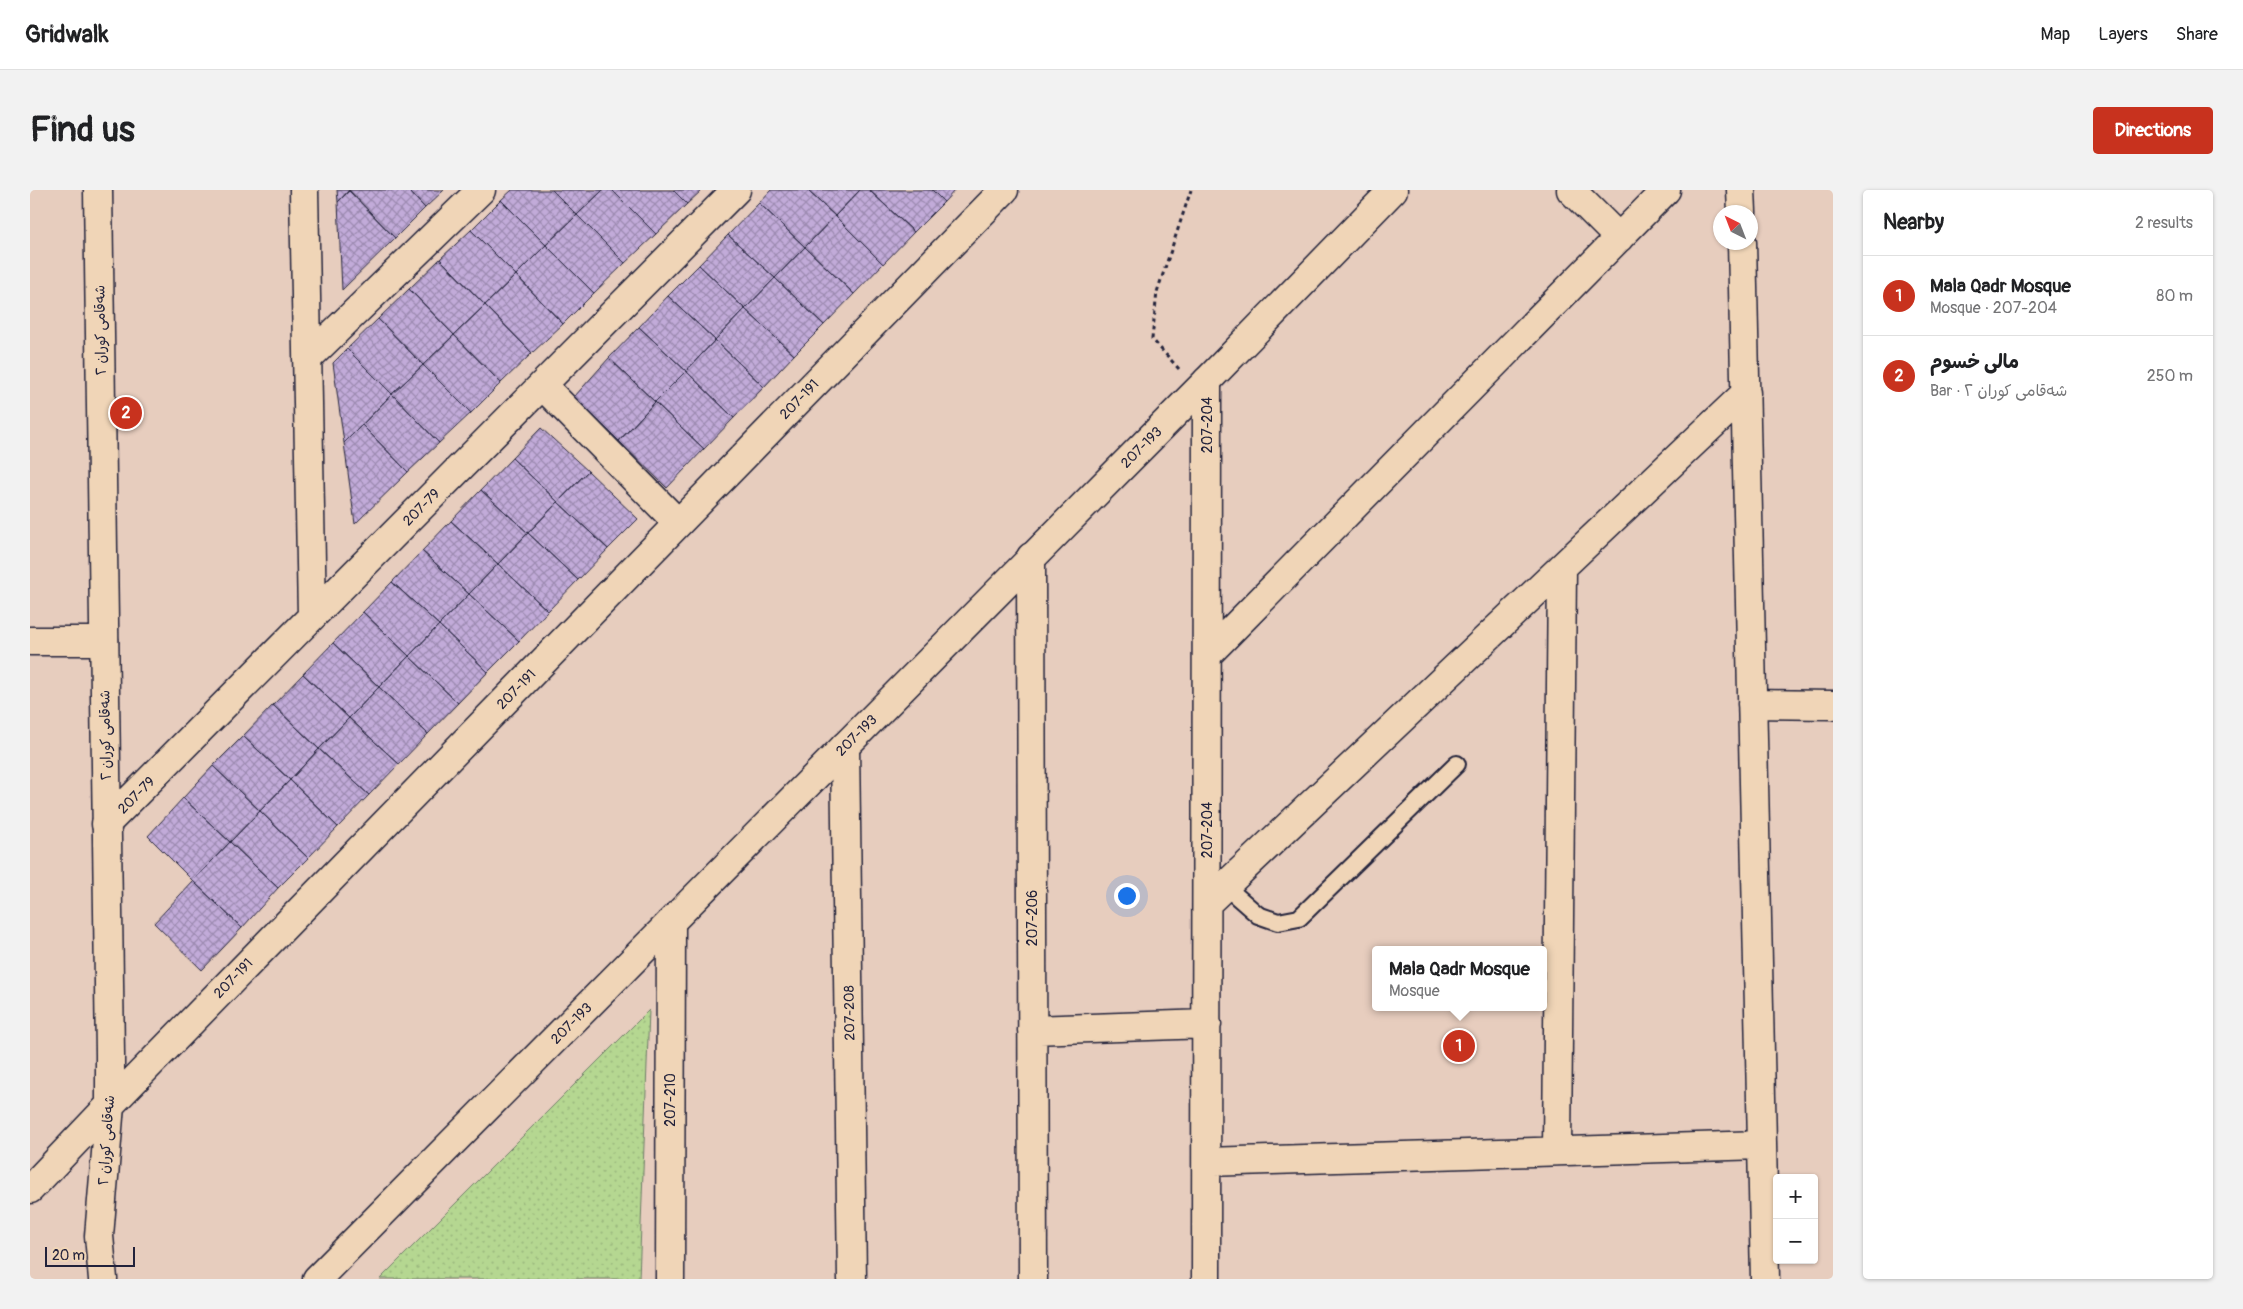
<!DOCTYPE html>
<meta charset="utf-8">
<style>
:root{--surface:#fff;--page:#f2f2f2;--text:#202124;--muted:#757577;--line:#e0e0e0;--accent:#c8321e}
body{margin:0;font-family:Pangolin,"Playpen Sans Arabic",sans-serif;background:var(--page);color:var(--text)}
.controls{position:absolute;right:15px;bottom:15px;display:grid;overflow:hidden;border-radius:5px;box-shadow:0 1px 4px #0004}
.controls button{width:45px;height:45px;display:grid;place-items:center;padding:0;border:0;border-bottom:1px solid var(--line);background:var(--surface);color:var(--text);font:25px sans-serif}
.compass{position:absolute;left:1683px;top:15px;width:45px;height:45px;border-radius:50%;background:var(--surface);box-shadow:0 1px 4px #0004;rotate:318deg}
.scale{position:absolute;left:15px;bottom:12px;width:90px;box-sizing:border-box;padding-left:5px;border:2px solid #22223b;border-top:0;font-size:14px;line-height:18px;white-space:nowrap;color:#22223b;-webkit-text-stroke:4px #f0d5b7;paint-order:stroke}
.you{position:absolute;left:1096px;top:705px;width:18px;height:18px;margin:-12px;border:4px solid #fff;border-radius:50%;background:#1a73e8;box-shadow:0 0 0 8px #1a73e833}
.badge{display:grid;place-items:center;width:32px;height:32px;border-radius:50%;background:var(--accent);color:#fff;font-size:16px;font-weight:700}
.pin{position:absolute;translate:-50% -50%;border:2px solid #fff;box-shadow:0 1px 5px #0006}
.popup{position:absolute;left:1342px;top:756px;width:175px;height:65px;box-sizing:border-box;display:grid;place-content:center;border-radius:5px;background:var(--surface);filter:drop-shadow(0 1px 4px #0005);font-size:16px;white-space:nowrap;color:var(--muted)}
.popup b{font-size:19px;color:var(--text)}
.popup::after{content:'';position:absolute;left:50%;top:100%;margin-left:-10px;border:10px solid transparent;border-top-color:var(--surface)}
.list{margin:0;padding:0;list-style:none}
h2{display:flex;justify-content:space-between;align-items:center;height:65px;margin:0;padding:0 20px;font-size:21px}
h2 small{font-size:16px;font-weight:400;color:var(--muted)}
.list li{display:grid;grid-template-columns:32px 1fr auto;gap:15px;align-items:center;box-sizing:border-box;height:80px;padding:0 20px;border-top:1px solid var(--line)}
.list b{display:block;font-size:19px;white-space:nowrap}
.list p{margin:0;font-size:16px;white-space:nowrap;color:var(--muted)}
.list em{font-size:16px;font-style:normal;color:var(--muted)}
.map{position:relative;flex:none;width:1803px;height:1089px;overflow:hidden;border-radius:5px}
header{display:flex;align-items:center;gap:30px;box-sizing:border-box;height:70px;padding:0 25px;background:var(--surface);border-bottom:1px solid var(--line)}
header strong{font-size:24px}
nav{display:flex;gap:28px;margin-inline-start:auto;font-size:18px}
.intro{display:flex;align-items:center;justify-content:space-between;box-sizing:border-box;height:120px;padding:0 30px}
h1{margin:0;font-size:35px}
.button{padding:12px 22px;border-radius:5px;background:var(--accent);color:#fff;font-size:18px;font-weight:700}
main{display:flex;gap:30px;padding:0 30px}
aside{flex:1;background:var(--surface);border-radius:5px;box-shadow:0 1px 4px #0004}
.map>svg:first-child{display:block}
</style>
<header>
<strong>Gridwalk</strong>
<nav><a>Map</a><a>Layers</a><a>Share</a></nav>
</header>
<div class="intro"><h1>Find us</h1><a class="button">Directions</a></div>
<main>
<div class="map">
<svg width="1803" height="1089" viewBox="0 0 1803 1089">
<defs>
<pattern id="park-dots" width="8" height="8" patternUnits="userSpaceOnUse" patternTransform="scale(1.25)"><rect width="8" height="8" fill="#b5d791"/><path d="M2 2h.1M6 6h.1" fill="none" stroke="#9bb87e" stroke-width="1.8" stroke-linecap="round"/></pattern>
<pattern id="building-cross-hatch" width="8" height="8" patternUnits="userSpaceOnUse" patternTransform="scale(1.25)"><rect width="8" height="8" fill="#c2abd9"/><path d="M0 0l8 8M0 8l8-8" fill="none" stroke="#9d8bb1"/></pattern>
</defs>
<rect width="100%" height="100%" fill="#e7cdbe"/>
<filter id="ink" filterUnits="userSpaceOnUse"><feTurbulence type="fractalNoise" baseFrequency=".02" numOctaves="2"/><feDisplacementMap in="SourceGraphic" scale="10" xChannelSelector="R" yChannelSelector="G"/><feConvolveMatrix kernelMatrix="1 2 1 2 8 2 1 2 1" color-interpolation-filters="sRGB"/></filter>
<g filter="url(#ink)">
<path fill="url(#park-dots)" stroke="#6c7c66" d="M619,820L609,1089H350Z"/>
<path fill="url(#building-cross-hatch)" stroke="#22223b" d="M307,0H319L308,12Z
M319,0H378L395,18L365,48Z
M378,0H414L395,18Z
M482,0H522L547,25L516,55L471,10Z
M522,0H573L547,25Z
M573,0H582L626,44L595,73L547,25Z
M582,0H643L657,14L626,44Z
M643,0H672L657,14Z
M741,0H777L805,26L775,57L729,13Z
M777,0H830L805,26Z
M830,0H839L884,42L853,74L805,26Z
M839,0H902L914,12L884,42Z
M902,0H925L914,12Z
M319,1L365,48L312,100L308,12Z
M471,10L516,55L486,85L441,40Z
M729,13L775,57L745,88L698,45Z
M547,25L595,73L564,103L516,55Z
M805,26L853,74L824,104L775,57Z
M441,40L486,85L455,115L410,69Z
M698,45L745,88L715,119L669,75Z
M516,55L564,103L533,134L486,85Z
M775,57L824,104L794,135L745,88Z
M410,69L455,115L424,145L379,99Z
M669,75L715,119L685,150L638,106Z
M486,85L533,134L502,163L455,115Z
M745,88L794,135L764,165L715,119Z
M379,99L424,145L393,175L348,129Z
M638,106L685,150L656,181L609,137Z
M455,115L502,163L471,193L424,145Z
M715,119L764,165L734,197L685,150Z
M348,129L393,175L362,204L317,159Z
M609,137L656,181L625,212L579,168Z
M424,145L471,193L441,223L393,175Z
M685,150L734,197L704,228L656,181Z
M317,159L362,204L314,253L303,173Z
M579,168L625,212L589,251L544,207Z
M393,175L441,223L409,253L362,204Z
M656,181L704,228L674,259L625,212Z
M362,204L409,253L378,282L332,235Z
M625,212L674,259L637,298L589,251Z
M332,235L378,282L325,334L314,253Z
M511,238L558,281L528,312L482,268Z
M482,268L528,312L498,343L451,300Z
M558,281L608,329L578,359L528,312Z
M451,300L498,343L468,374L421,331Z
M528,312L578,359L548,390L498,343Z
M421,331L468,374L439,404L392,361Z
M498,343L548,390L518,421L468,374Z
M392,361L439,404L409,435L362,392Z
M468,374L518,421L489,451L439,404Z
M362,392L409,435L379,466L333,422Z
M439,404L489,451L458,482L409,435Z
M333,422L379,466L349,497L303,453Z
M409,435L458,482L428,513L379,466Z
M303,453L349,497L319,528L273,484Z
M379,466L428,513L398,544L349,497Z
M273,484L319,528L289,559L243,515Z
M349,497L398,544L369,574L319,528Z
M243,515L289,559L260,590L213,546Z
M319,528L369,574L339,605L289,559Z
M213,546L260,590L230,621L183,576Z
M289,559L339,605L308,637L260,590Z
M183,576L230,621L200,652L153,608Z
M260,590L308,637L278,668L230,621Z
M153,608L200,652L163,691L118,646Z
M230,621L278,668L248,698L200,652Z
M200,652L248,698L212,738L163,691Z
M163,691L212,738L172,780L124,733Z"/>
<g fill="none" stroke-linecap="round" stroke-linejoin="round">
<g stroke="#22223b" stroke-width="20">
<path id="service" d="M1195,696L1228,725L1248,732L1269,728L1427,574"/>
</g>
<g stroke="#22223b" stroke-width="31">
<path id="minor" d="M274,0L282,426
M1541,0L1589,48
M1711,0L1712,22
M1712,52L1735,1089
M277,169L451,0
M512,195L648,333
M1001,367L1003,1089
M0,451H74
M1177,465L1636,0
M1722,514L1803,515
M815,556L822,1089
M76,634L706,0
M1177,713L1716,203
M1002,840L1177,834
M1527,961L1532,377
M1177,972L1732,955
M640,1089L641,732
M1176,1089L1177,191"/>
</g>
<g stroke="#22223b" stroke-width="31">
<path id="tertiary" d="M68,0L80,865V915L69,1046L73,1089
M0,999L80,915L974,0
M287,1089L1177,191L1363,0"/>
</g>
<path stroke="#22223b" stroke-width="3" stroke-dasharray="4 4" stroke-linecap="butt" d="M1149,179L1122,149L1127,102L1161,0"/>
<use href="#service" stroke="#f0d5b7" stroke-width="16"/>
<use href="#minor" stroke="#f0d5b7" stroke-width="28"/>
<use href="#tertiary" stroke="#f0d5b7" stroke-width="28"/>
</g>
</g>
<g text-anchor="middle" stroke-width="4" stroke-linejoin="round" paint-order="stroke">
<g font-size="14" fill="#22223b" stroke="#f0d5b7">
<text transform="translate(70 140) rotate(-91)" y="5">شەقامی کوران ٢</text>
<text transform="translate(769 209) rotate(-46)" y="5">207-191</text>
<text transform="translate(1177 235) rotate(-90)" y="5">207-204</text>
<text transform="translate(1111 257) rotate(-45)" y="5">207-193</text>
<text transform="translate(391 317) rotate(-45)" y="5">207-79</text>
<text transform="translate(486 499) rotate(-46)" y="5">207-191</text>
<text transform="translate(75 545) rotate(-91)" y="5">شەقامی کوران ٢</text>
<text transform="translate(826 545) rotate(-45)" y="5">207-193</text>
<text transform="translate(106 605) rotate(-45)" y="5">207-79</text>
<text transform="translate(1177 640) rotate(-90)" y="5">207-204</text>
<text transform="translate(1002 728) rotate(-90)" y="5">207-206</text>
<text transform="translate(203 788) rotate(-46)" y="5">207-191</text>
<text transform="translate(819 823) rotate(-91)" y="5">207-208</text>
<text transform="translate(541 833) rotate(-45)" y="5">207-193</text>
<text transform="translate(640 910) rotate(-90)" y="5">207-210</text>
<text transform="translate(76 950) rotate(-86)" y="5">شەقامی کوران ٢</text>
</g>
</g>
</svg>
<div class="controls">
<button>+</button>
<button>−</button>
</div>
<svg class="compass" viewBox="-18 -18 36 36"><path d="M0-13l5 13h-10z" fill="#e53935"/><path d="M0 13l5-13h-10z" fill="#757577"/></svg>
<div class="scale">20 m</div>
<div class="you"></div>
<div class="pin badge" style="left:1429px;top:856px">1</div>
<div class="popup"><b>Mala Qadr Mosque</b>Mosque</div>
<div class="pin badge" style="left:96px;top:223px">2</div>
</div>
<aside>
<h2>Nearby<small>2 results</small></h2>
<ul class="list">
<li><span class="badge">1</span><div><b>Mala Qadr Mosque</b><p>Mosque · 207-204</p></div><em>80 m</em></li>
<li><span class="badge">2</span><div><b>مالى خسوم</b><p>Bar · شەقامی کوران ٢</p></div><em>250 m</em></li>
</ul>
</aside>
</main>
